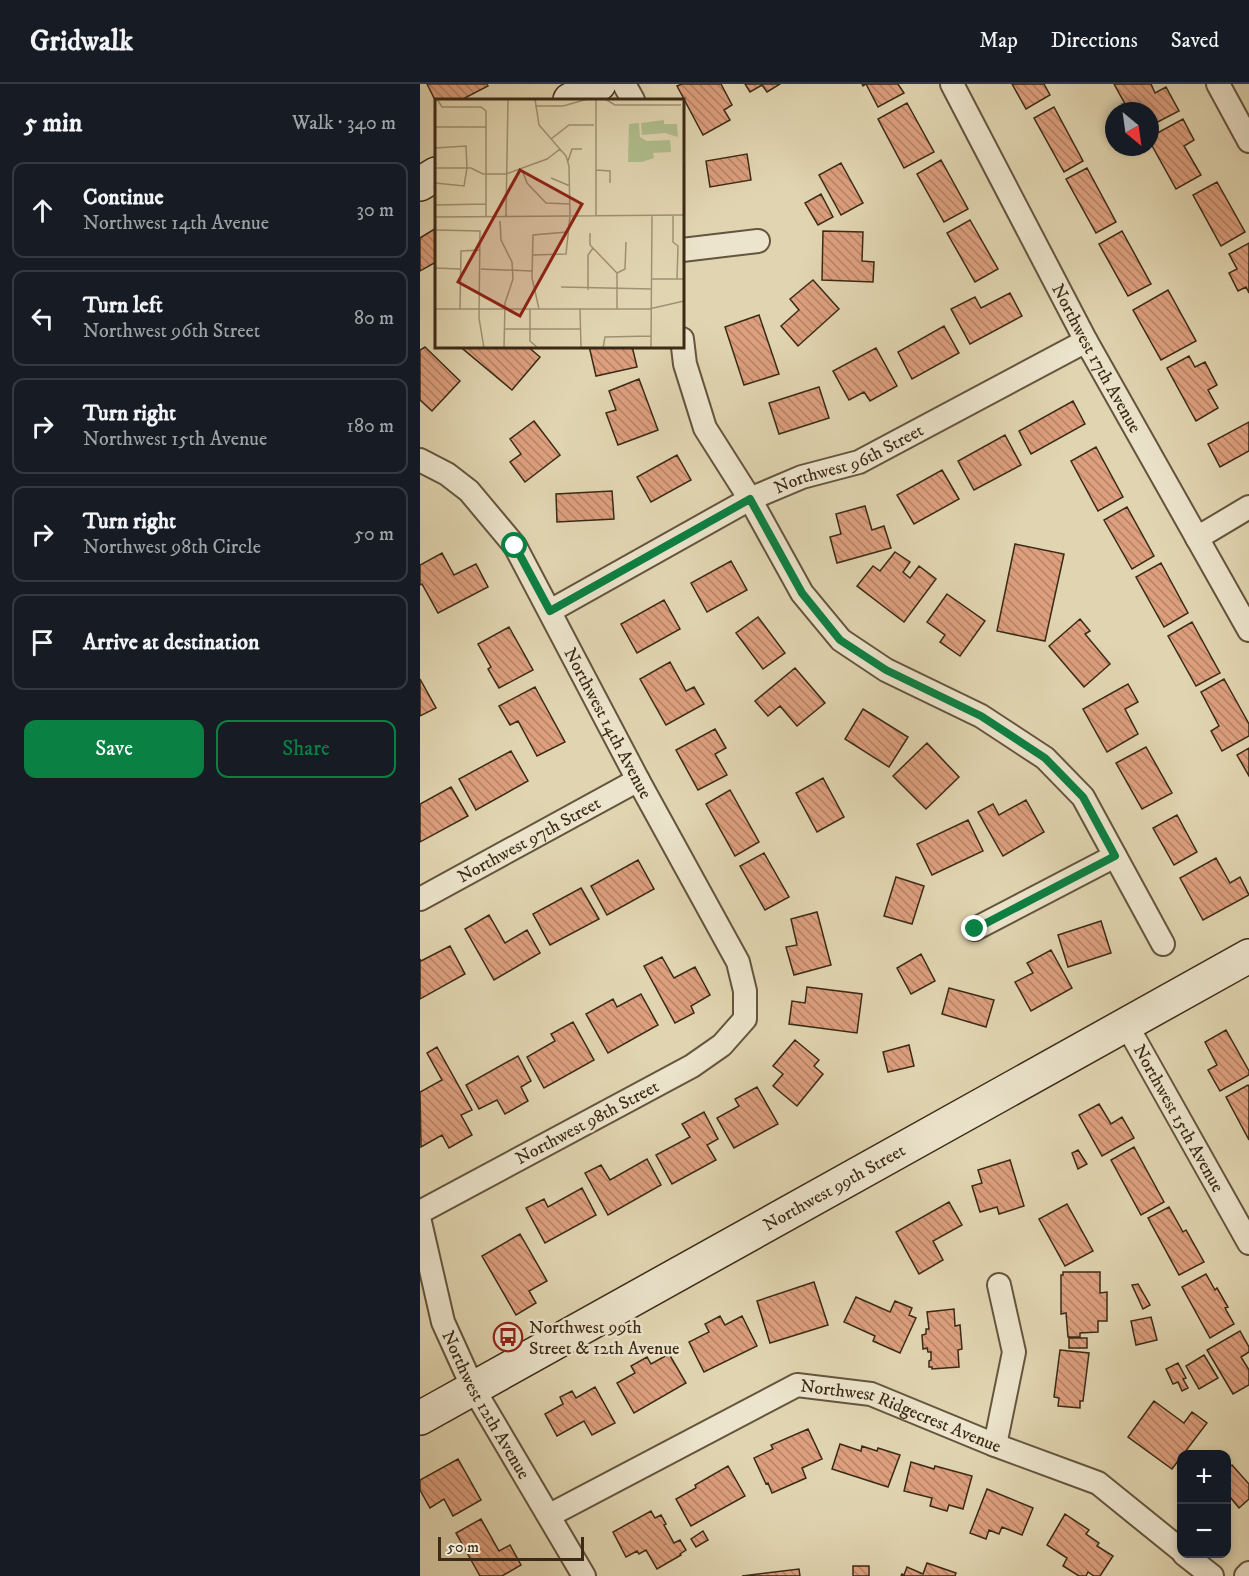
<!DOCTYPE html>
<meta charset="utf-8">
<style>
:root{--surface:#171b24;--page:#242831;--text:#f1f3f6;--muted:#9ea1a6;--line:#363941;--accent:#0b8043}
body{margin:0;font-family:"IM FELL DW Pica",serif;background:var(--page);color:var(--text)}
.controls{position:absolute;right:18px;bottom:18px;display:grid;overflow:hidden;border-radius:12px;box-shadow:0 3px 9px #0003}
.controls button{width:54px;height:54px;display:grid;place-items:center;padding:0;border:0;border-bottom:2px solid var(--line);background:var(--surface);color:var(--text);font:30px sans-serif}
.compass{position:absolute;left:685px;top:18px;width:54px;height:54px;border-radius:50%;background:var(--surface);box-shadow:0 3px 9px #0003;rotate:151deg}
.scale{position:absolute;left:18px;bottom:15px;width:146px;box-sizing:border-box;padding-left:6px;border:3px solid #3b2a16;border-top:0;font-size:16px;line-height:21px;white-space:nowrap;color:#3b2a16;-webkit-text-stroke:4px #ece4cc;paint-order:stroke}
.stop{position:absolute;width:18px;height:18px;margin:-14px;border:4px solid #0b8043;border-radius:50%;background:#fff}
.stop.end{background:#0b8043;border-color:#fff;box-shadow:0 2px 6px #0008}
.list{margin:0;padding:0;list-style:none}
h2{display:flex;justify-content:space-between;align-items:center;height:78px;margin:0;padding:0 24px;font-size:26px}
h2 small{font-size:20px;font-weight:400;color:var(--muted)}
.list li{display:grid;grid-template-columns:39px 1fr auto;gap:18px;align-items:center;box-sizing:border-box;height:96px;margin:0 12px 12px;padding:0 12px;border:2px solid var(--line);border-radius:12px}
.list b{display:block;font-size:22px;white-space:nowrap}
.list p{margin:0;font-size:20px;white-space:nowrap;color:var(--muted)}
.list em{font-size:20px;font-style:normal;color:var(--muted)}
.actions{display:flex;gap:12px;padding:18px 24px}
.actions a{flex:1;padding:14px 0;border:2px solid var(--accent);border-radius:12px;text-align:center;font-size:21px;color:var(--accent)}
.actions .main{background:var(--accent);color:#fff}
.icon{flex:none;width:33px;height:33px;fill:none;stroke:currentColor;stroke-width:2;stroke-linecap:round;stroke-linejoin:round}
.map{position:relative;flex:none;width:829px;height:1492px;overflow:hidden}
header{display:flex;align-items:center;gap:36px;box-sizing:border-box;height:84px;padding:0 30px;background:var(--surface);border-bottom:2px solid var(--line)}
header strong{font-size:28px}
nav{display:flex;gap:33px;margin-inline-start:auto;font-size:21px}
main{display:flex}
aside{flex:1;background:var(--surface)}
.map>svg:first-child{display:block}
</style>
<header>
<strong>Gridwalk</strong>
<nav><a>Map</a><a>Directions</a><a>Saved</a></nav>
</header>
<main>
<aside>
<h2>5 min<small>Walk · 340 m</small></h2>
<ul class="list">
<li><svg class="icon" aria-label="ahead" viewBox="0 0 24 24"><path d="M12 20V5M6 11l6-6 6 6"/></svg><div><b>Continue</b><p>Northwest 14th Avenue</p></div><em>30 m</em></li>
<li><svg class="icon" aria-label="left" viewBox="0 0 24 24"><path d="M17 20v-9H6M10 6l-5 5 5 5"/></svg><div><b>Turn left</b><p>Northwest 96th Street</p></div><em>80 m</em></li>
<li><svg class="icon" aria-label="right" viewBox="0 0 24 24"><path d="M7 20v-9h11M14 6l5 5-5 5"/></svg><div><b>Turn right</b><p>Northwest 15th Avenue</p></div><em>180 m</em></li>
<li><svg class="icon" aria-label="right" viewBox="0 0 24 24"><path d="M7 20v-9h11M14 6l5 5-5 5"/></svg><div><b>Turn right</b><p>Northwest 98th Circle</p></div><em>50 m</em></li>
<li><svg class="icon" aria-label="arrive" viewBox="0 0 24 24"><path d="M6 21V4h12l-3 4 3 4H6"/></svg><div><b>Arrive at destination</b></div></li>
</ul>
<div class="actions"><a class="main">Save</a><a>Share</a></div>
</aside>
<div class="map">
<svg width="829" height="1492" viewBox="0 0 829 1492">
<defs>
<pattern id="building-back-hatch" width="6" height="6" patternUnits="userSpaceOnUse" patternTransform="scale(1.5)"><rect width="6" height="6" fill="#dd9f7e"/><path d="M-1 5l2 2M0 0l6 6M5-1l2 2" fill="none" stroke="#b48266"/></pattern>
</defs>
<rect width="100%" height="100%" fill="#e1d5b1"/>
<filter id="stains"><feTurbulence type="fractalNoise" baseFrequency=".00333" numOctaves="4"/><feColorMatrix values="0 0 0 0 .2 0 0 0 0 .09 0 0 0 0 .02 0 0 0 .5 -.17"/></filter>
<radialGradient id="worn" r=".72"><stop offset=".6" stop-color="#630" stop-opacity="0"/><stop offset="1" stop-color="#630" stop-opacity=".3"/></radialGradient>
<path fill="url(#building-back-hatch)" stroke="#3b2a16" stroke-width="1.5" d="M7,0H67L68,2L41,16L16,18Z
M262,0H301L312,21L304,26L310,36L283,51L257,2Z
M325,0H360L347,8L342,1L330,8Z
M442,0H478L484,9L458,23L446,0L443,2Z
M592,0H624L630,11L606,25Z
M694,0H731L735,9L746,3L759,27L730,42V27H709Z
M487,19L514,68L484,84L458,35Z
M634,23L663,77L644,88L614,34Z
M763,35L774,56L764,62L781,91L756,105L730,58V53Z
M327,70L331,96L290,103L286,77Z
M521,76L548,125L524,138L497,90Z
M421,79L443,119L421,131L399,91Z
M667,84L696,138L676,149L646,95Z
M797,98L825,148L801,162L773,111Z
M401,110L413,133L398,141L385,119Z
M550,136L578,185L555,198L527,149Z
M16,144V178L0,187V154Z
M403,147L443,148L442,177L454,178L453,198L402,196Z
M702,147L731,200L708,212L679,160Z
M829,159V209L826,203L818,207L809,189L817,185L809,170Z
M393,196L419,225L378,262L361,242L379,226L370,215Z
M748,206L776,257L741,276L713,226Z
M590,209L602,232L550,260L531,225L555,213L561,224Z
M339,231L359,290L324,301L305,243Z
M524,242L539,269L492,295L478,268Z
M45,262H107L120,273L92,306L43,265Z
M169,262H212L217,283L176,292Z
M5,263L40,297L12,327L0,316V266Z
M456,264L477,302L450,317L444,308L429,316L413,287Z
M769,272L775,283L785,278L797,301L788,306L798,324L776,337L747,284Z
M219,295L238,346L198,361L186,329L196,326L189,307Z
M399,303L409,334L359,350L349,319Z
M653,317L665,340L611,370L599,347Z
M114,337L140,371L105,398L90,378L101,370L90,355Z
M829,338V367L800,383L788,360Z
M585,351L601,381L554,406L538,377Z
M676,363L703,413L678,427L651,377Z
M257,371L271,396L231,418L217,393Z
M522,386L539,415L494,440L477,411Z
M192,407L194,435L137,438L136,410Z
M445,422L452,446L464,442L471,464L417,479L410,453L421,450L416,430Z
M707,423L734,472L712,485L684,436Z
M595,460L644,470L625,557L577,547Z
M475,468L490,478L483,488L490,494L499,482L516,495L484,538L437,502L453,482L460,487Z
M22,469L34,491L56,480L68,503L18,529L2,500L0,501V481Z
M311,477L327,506L287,528L271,499Z
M741,479L768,529L744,543L716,493Z
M527,510L565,537L540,572L520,558L525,551L507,538Z
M244,516L260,545L217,569L201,540Z
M338,533L365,569L343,585L316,549Z
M660,535L670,547L665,550L690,580L664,603L629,562Z
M772,538L800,589L776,602L748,552Z
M89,543L113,586L79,604L68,585L71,583L58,560Z
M250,578L266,607L274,603L284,620L246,641L220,595Z
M375,584L405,619L377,642L360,622L348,632L335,617Z
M0,595L16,624L0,632Z
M804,595L829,640V652L802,667L791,647L799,642L781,608Z
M708,600L718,618L705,625L718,650L687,668L663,625Z
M115,603L145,658L117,672L98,637L90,641L79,622Z
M443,625L488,653L469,683L425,655Z
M295,645L306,664L295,670L307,691L278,706L256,666Z
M507,659L539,693L506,725L473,692Z
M726,663L752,709L722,725L696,679Z
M829,664V692L817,671Z
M91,667L108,697L56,726L39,695Z
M403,694L424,733L397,748L376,709Z
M31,703L48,732L0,758V720Z
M310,706L339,758L315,772L286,720Z
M606,716L624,748L583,772L558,728L573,720L579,731Z
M757,731L777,768L754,781L733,744Z
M548,736L563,767L512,791L497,760Z
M344,769L369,813L345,826L320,782Z
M796,774L810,799L820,793L829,811L783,836L760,794Z
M218,776L234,805L187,831L171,802Z
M476,793L504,802L492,840L464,832Z
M161,804L179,835L130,861L113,830Z
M397,828L411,881L374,891L366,863L377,861L371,835Z
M69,831L85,859L107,846L120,869L74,896L45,845Z
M681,837L691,869L648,883L638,851Z
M30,862L45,890L0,915V875L1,877Z
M631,866L652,904L611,927L595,898L613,889L607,879Z
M501,870L515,897L491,910L477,884Z
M242,873L254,894L275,883L290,911L271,922L274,929L255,939L224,882Z
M387,903L442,910L437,949L369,940L372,917L385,919Z
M529,904L574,916L566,943L522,930Z
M221,910L238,941L188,969L166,930L193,915L197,923Z
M153,938L174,976L124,1004L107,973L135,957L131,950Z
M806,946L829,987V991L800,1007L788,986L797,981L785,958Z
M375,956L399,976L394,982L403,990L377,1022L353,1002L363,990L353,982Z
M489,961L494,982L468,988L463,968Z
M17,963L52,1026L41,1031L52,1051L29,1064L22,1051L1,1063L0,1008L22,996L7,969Z
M98,972L111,997L101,1003L108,1017L85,1030L77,1016L59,1025L46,1001Z
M828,1001L829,1003V1056L806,1013Z
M337,1003L358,1040L314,1064L297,1034L319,1022L315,1015Z
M679,1020L691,1040L702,1033L714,1054L682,1072L659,1031Z
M284,1028L298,1055L287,1061L296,1076L252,1100L236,1071L270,1053L262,1040Z
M714,1063L744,1118L721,1131L691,1076Z
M658,1066L667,1080L658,1085L652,1069Z
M227,1075L241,1101L188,1131L165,1089L181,1081L190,1096Z
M590,1076L604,1122L579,1130L577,1123L560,1128L552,1102L562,1099L558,1086Z
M162,1104L176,1131L125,1159L106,1124L124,1115L128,1123Z
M529,1118L542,1141L513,1157L523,1176L499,1190L476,1148Z
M647,1120L673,1167L645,1182L619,1135Z
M749,1123L763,1148L766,1146L784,1178L759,1191L728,1134Z
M100,1150L127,1197L109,1207L116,1219L96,1231L62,1172Z
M643,1188H680V1209L687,1208V1237H678V1248L660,1249V1253H648L646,1229L641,1230V1191H643Z
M786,1190L795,1206L797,1204L808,1223L805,1224L814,1240L790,1254L762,1203Z
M394,1198L408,1241L350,1259L337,1217Z
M718,1200L730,1221L723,1225L712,1201Z
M436,1213L470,1228L475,1217L492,1224L489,1231L496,1234L480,1269L453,1257L455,1252L424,1238Z
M534,1225L535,1242L540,1241L542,1265L538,1266L539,1283L512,1285V1283H509V1277L511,1276V1268H508L507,1264L503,1265L502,1251L506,1250V1245H509L507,1228Z
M300,1232L305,1241L322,1232L337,1262L284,1288L269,1258L289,1248L285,1240Z
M731,1233L737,1256L716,1261L711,1237Z
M820,1247L829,1263V1268L821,1273L829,1286V1301L813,1310L787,1266Z
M649,1254H667V1264H649Z
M640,1266L669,1269L663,1317H660V1324L638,1322L639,1314L634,1313Z
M249,1270L266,1299L214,1329L197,1299L215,1289L211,1282L227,1273L231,1280Z
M784,1271L798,1294L779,1305L766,1282Z
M758,1279L766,1294L763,1295L768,1304L762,1307L758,1298L753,1300L746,1285Z
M175,1303L195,1339L172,1351L164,1337L137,1352L125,1330L143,1320L140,1313L152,1307L156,1314Z
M734,1317L764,1339L772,1328L787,1339L752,1385L708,1353Z
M388,1345L402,1375L382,1384L386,1394L352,1409L348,1399L346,1400L334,1374L353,1365L351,1361Z
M420,1360L441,1367L442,1362L457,1367L458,1364L480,1371L468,1403L412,1385Z
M38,1375L61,1416L33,1432L24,1415L10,1424L0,1406V1396Z
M491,1378L514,1385L515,1382L552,1392L543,1425L529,1421L527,1427L510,1422L512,1414L484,1407Z
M812,1381L829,1400V1415L819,1424L810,1413L806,1416V1386Z
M308,1382L325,1412L271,1442L256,1415L276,1404L275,1401Z
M567,1405L613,1424L602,1451L582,1443L579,1450L569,1446L566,1455L550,1449Z
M231,1427L235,1434L241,1431L246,1440L244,1441L254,1459L260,1456L266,1466L260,1470L261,1471L237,1485L226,1466L219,1470L217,1467L206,1473L193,1448Z
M645,1430L669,1446L666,1450L679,1459L677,1462L693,1472L680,1492H674L668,1488L666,1492H659L643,1482L647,1474L627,1461Z
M61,1435L79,1467L90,1461L101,1481L82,1492H60L36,1449Z
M283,1447L288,1456L276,1463L271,1455Z
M507,1479L536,1489L535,1492H481L482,1490L484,1491L487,1483L503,1490Z
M433,1482H449V1492H433Z
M379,1485L380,1492H322Z"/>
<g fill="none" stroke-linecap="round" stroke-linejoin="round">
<g stroke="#64553d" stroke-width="26">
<g id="street">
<path d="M204,0L213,16"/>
<path id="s1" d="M532,0L666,257L829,546"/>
<path d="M798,0L829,57"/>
<path d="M262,166L338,157"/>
<path d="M262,255L265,280L285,344L330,415L382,509L421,556L466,586L561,632L625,674L663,713L743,860"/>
<path id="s2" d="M0,376L27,390L49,407L95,462L218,696L318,878L325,907V935L302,961L272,982L0,1128"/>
<path d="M777,454L829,423"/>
<path id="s3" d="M130,527L330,415L382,393L439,378L666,257"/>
<path id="s4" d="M0,815L218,696"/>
<path d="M555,845L695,772"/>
<path id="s5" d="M706,940L829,1159"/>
<path id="s6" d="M0,1138L23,1238L53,1304L164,1492"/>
<path d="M575,1361L594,1268L579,1201"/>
<path id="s7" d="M130,1431L377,1301L451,1310L575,1361L678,1399L762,1467"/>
<path d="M764,1470L792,1492"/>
<path d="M826,1492L829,1489"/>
</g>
</g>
<g stroke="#3b2a16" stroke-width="36">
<g id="secondary">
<path d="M150,16L179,0"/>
<path d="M0,100L16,90"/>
<path id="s8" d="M0,1334L829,872"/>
</g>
</g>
<use href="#street" stroke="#ece4cc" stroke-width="22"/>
<use href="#secondary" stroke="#ece4cc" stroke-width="33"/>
</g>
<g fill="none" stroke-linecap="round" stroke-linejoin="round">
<path stroke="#0b8043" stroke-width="8" d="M95,462L130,527L330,415L382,509L420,556L466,586L561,632L625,674L663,713L695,772L555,845"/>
</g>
<defs>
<g id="bus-ring" transform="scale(1.5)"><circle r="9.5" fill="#ece4cc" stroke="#8f2418" stroke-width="1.5"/><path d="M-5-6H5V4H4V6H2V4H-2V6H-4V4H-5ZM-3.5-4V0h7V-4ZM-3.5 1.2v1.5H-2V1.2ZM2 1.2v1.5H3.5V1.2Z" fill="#8f2418"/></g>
</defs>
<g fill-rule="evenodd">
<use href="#bus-ring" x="88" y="1253"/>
</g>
<g text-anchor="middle" stroke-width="5" stroke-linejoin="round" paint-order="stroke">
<g font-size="18" fill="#3b2a16" stroke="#ece4cc">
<text dy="6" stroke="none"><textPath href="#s1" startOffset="310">Northwest 17th Avenue</textPath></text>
<text dy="6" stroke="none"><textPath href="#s3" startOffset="336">Northwest 96th Street</textPath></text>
<text dy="6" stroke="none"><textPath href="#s2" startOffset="330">Northwest 14th Avenue</textPath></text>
<text dy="6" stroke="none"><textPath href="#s4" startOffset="124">Northwest 97th Street</textPath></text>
<text dy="6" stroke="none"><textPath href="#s5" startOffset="108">Northwest 15th Avenue</textPath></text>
<text transform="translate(167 1038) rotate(-28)" y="6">Northwest 98th Street</text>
<text dy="6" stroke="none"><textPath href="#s8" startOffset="474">Northwest 99th Street</textPath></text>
<text dy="6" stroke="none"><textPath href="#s6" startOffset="196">Northwest 12th Avenue</textPath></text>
<text dy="6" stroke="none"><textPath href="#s7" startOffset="388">Northwest Ridgecrest Avenue</textPath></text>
</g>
<g font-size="18" fill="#3b2a16" stroke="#ece4cc" text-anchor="start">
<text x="109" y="1249">Northwest 99th<tspan x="109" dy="21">Street &amp; 12th Avenue</tspan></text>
</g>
</g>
<g transform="translate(15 15)">
<rect width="249" height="249" fill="#e1d5b1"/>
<path d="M229,21V25H242L243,38L230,34L207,36L206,24ZM204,24L205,38L212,42L235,41L236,53L218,54L219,59L207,63H193L194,25Z" fill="#b0be8e"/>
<path fill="none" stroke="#9f9173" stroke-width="1.5" d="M2,0L7,8H46L51,12V118M170,0L180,6H246M100,7H128L153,0M0,28H51M116,40L134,26H159M0,49L31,47L32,69L29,87L0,84M133,62L137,50H147M0,69H36L48,75H71L112,60L125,50M87,71L92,84L111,104L135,105M161,71L175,72V84M116,79L135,87M0,106L51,105M238,116V143L243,147L242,180M71,117L73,0M161,117V0M0,118L249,116M65,122L66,141L77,163L78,180L70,204L69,249M0,131L45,132L44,219L49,249M155,134V146L182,174M97,156L131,155L135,117L134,67L131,57L104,26L100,0M0,169L25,170M46,170L97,172M217,180H249M126,188L217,190M153,191V156L158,149M0,210H214L249,202M25,210L26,152L45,151M95,210V242L103,249M104,210L97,179L98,136L132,133M145,210L146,249M182,210V174L190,170L191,143M69,230H146M168,249L170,238L216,237M216,249L217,116"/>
<path fill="#8f2418" fill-opacity="0.15" stroke="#8f2418" stroke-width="3" d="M85,71L147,105L85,217L23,183Z"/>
<rect width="249" height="249" fill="none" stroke="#3b2a16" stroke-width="3"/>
</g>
<rect width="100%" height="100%" filter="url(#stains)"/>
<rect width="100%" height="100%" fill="url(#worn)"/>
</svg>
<div class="controls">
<button>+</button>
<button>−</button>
</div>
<svg class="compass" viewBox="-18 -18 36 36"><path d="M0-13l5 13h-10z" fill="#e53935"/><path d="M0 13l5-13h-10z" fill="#9ea1a6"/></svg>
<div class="scale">50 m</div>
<div class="stop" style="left:95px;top:462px"></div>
<div class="stop end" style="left:555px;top:845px"></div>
</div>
</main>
